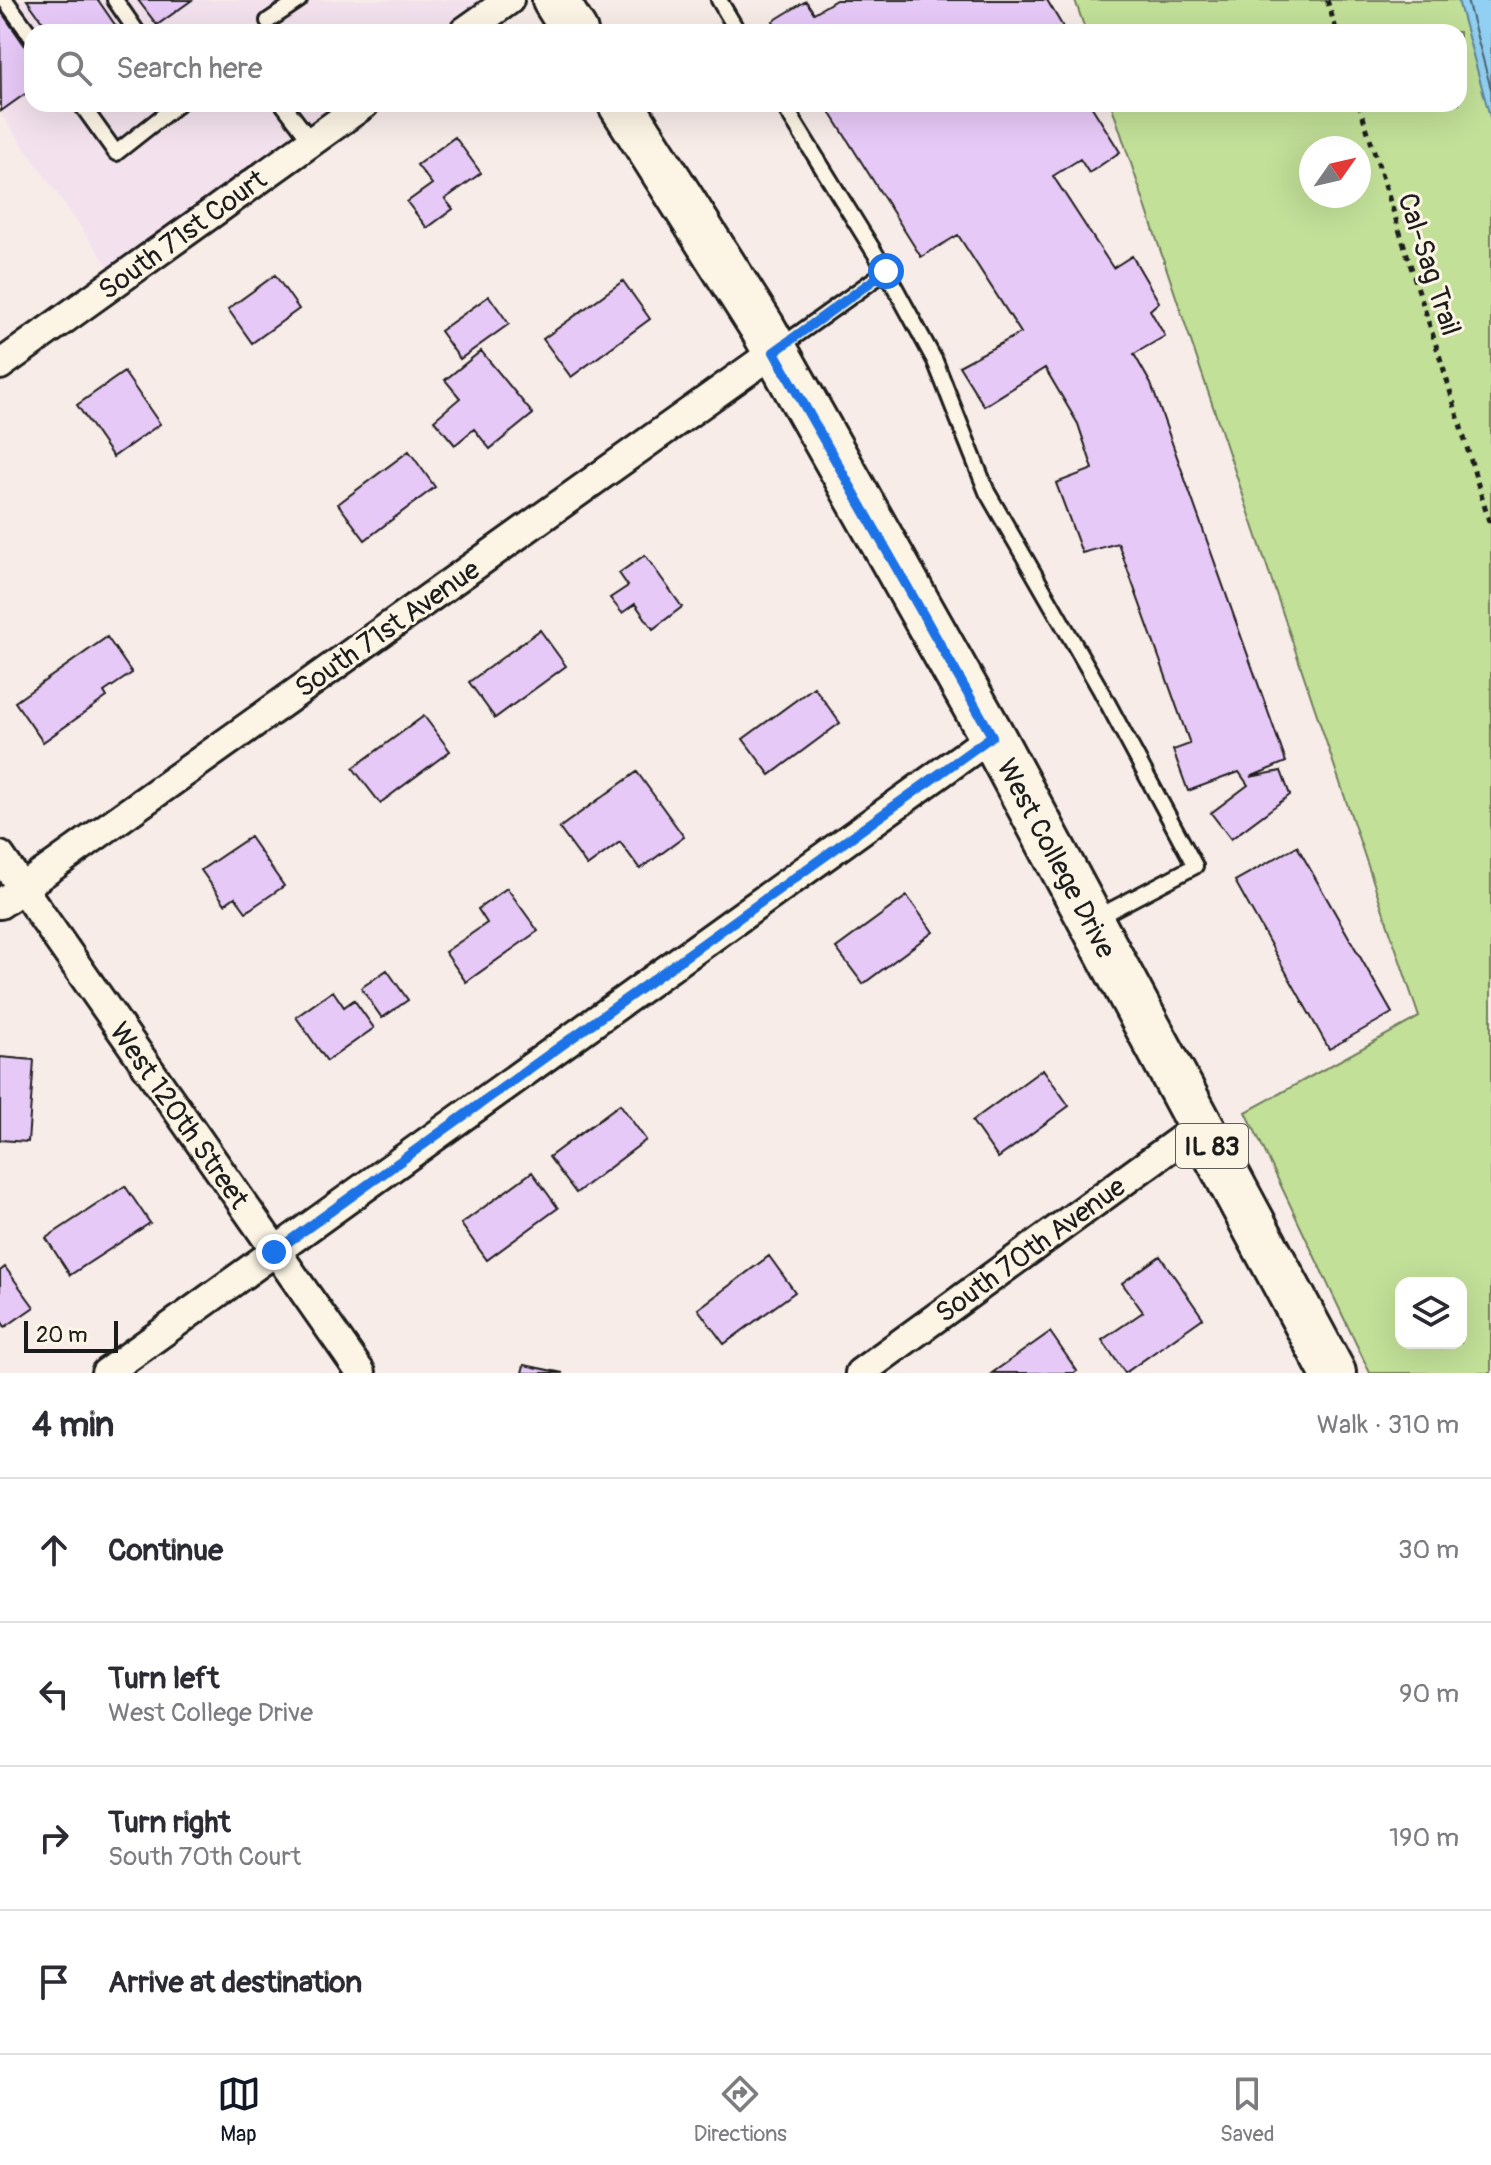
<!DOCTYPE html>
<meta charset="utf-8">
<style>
:root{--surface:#fff;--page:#f7f7f7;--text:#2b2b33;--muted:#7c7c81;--line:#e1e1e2;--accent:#111827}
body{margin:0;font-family:Pangolin,sans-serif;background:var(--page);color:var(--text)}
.controls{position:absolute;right:24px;bottom:24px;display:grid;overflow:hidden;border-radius:16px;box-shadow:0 8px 32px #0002}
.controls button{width:72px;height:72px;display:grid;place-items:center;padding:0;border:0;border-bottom:2px solid var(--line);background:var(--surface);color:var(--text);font:40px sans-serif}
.compass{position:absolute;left:1299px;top:136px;width:72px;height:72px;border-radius:50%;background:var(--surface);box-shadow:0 8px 32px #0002;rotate:56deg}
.scale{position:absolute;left:24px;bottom:20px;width:94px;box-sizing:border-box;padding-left:8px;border:4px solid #1c1c1c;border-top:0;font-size:22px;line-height:28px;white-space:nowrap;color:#1c1c1c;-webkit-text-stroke:6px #fcf5e5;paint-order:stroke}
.stop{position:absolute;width:24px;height:24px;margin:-18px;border:6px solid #1a73e8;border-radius:50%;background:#fff}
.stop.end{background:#1a73e8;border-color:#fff;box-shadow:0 2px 8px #0008}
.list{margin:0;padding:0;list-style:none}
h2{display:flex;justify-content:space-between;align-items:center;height:104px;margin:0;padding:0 32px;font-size:34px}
h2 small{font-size:26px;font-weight:400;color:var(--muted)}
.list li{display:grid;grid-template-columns:52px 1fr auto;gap:24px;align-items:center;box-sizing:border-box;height:144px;padding:0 32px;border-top:2px solid var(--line)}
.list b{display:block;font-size:30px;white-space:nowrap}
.list p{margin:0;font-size:26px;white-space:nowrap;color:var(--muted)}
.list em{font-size:26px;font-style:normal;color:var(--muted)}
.icon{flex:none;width:44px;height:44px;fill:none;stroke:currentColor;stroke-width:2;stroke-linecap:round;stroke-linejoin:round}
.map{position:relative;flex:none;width:1491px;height:1373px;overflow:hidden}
.search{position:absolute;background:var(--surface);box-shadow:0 8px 32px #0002;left:24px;right:24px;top:24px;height:88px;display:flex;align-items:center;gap:20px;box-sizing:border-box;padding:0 28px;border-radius:24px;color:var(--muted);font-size:30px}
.sheet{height:680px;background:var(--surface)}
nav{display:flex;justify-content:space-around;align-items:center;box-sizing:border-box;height:112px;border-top:2px solid var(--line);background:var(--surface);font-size:22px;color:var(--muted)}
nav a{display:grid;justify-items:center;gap:4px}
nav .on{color:var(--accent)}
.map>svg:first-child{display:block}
</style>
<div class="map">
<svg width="1491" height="1373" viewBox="0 0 1491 1373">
<rect width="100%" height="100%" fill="#f8ece9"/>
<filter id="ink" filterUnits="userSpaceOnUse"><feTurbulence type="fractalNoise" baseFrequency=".0125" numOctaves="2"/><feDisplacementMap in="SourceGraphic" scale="16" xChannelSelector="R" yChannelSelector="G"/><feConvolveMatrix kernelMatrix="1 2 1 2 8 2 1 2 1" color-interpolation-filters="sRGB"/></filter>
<g filter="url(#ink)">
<path fill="#f3e2ed" d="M0,0H484L439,32H32V104H339L110,269L0,113Z"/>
<path fill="#c2e098" stroke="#6f7e5a" stroke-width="2" fill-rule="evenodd" d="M1075,0H1458L1491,118V1373H1370L1246,1112L1419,1017L1111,104H1459V32H1086ZM1311,148H1359V196H1311ZM1401,1283H1461V1343H1401Z"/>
<path fill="#91d0f2" stroke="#62889c" stroke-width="2" d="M1458,0H1491V118L1490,117Z"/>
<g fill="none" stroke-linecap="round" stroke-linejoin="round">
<path stroke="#4b6472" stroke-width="2" d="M1467,0L1491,89"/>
</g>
<path fill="#e7c9f7" stroke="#1c1c1c" stroke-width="2" d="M27,0H98L120,32H50Z
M138,0H192L157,25Z
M836,0H1047L1066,32H780L773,21L806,1L814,13Z
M0,10L32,56V89L1,111Z
M825,104H1090L1120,152L1089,173L1080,159L1053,176L1113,268L1132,256L1159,302L1150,310L1165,336L1134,354L1151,384L1286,762L1250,777L1281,771L1290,795L1231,839L1211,813L1248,785L1239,772L1188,791L1173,750L1190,744L1118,543L1082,553L1056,483L1093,469L1078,424L1045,368L984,406L959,366L1021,333L958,235L921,257Z
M455,137L481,173L445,199L453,209L427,228L407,202L432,184L417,165Z
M275,275L299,309L252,343L228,309Z
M623,281L650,319L571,377L543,339Z
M489,296L509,324L460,359L440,331Z
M481,351L533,414L490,449L474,429L455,445L434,420L460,398L445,380Z
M124,372L160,424L113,457L77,405Z
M409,451L435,487L365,540L338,504Z
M645,555L682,607L653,629L635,604L622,613L610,598L628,586L619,573Z
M540,630L566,666L495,718L469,682Z
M107,637L132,673L104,692L107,697L43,742L15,702Z
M814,687L840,723L770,775L743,739Z
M424,716L450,751L380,803L353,768Z
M637,772L684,837L640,869L620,842L587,866L559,828Z
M250,837L284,886L246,912L235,897L225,904L201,870Z
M1297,846L1392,1013L1329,1049L1235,881Z
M507,888L538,931L466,982L445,952L487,923L478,909Z
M907,896L933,932L863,984L836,948Z
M387,970L408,1000L382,1018L361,988Z
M333,991L344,1007L354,1000L374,1028L327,1061L296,1017Z
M0,1057L34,1060L28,1142L0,1140Z
M1043,1069L1069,1106L998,1158L972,1121Z
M620,1104L646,1140L576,1193L549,1157Z
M532,1172L558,1208L487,1260L461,1224Z
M125,1186L150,1223L70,1275L46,1238Z
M769,1256L795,1292L724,1344L698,1309Z
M1160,1256L1203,1318L1125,1373L1102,1340L1143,1312L1122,1283Z
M5,1267L34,1307L5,1327L0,1319V1271Z
M1050,1332L1077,1371L1074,1373H992Z
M524,1365L563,1373H522Z"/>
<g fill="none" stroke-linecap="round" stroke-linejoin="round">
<g stroke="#1c1c1c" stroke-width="20">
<path id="lane" d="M5,0L32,37
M115,0L137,32
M719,0L738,32
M268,21L299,0
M81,104L116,153L178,104
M283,104L311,141
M886,271L935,361L987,492L1100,689L1195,866L1096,918
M780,347L886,271L783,104"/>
</g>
<g stroke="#1c1c1c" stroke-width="34">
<path id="street" d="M464,32L509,0
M0,365L364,104
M0,856L361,1373
M0,904L774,352
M106,1373L992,736
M860,1373L1201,1125"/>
</g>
<g stroke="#1c1c1c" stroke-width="50">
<path id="primary" d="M555,0L575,32
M621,104L762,327L992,736L1333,1373"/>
</g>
<path stroke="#1c1c1c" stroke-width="5" stroke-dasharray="6 6" stroke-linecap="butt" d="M1327,0L1337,32
M1359,104L1443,367L1491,528"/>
<use href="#lane" stroke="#fcf5e5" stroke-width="14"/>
<use href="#street" stroke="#fcf5e5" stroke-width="28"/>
<use href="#primary" stroke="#fcf5e5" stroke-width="44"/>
</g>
</g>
<g fill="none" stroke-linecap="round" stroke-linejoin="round" filter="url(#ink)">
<path stroke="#1a73e8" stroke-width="10" d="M274,1252L992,736L774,352L886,271"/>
</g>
<g text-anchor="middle" stroke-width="6" stroke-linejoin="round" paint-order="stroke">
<rect fill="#fcf5e5" stroke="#5f5d58" stroke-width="2" x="1176" y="1124" width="72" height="44" rx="6"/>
<g font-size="26" font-weight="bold" fill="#1c1c1c">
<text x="1212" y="1155">IL 83</text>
</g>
<g font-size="28" fill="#1c1c1c" stroke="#fcf5e5">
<text transform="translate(182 234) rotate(-36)" y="10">South 71st Court</text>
<text transform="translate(1430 264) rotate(72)" y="10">Cal-Sag Trail</text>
<text transform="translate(387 628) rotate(-35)" y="10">South 71st Avenue</text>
<text transform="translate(1057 858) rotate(62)" y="10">West College Drive</text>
<text transform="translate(180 1115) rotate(55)" y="10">West 120th Street</text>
<text transform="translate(1030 1249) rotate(-36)" y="10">South 70th Avenue</text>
</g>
</g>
</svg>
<div class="controls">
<button><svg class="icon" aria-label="layers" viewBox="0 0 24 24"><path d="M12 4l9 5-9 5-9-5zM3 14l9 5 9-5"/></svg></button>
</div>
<svg class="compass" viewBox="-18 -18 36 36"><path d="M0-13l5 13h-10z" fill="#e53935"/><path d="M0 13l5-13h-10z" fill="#7c7c81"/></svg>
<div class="scale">20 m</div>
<div class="stop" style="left:886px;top:271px"></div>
<div class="stop end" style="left:274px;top:1252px"></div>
<div class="search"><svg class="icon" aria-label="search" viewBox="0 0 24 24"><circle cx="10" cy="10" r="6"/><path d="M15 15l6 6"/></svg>Search here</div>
</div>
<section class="sheet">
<h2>4 min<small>Walk · 310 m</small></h2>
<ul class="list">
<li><svg class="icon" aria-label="ahead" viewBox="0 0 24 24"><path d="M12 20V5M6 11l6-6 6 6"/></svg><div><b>Continue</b></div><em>30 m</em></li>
<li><svg class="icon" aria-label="left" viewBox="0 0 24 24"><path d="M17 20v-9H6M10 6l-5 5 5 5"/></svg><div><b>Turn left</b><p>West College Drive</p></div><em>90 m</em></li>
<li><svg class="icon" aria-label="right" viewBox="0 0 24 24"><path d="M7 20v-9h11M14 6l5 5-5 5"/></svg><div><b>Turn right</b><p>South 70th Court</p></div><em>190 m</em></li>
<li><svg class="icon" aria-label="arrive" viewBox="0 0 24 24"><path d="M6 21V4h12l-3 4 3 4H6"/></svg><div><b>Arrive at destination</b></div></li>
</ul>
</section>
<nav>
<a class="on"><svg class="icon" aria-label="map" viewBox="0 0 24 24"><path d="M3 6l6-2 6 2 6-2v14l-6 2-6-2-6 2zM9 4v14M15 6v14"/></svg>Map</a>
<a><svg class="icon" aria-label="directions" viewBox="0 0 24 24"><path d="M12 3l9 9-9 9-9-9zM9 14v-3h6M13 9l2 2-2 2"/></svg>Directions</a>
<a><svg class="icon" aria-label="saved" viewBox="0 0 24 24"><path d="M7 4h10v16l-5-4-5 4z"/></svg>Saved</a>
</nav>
